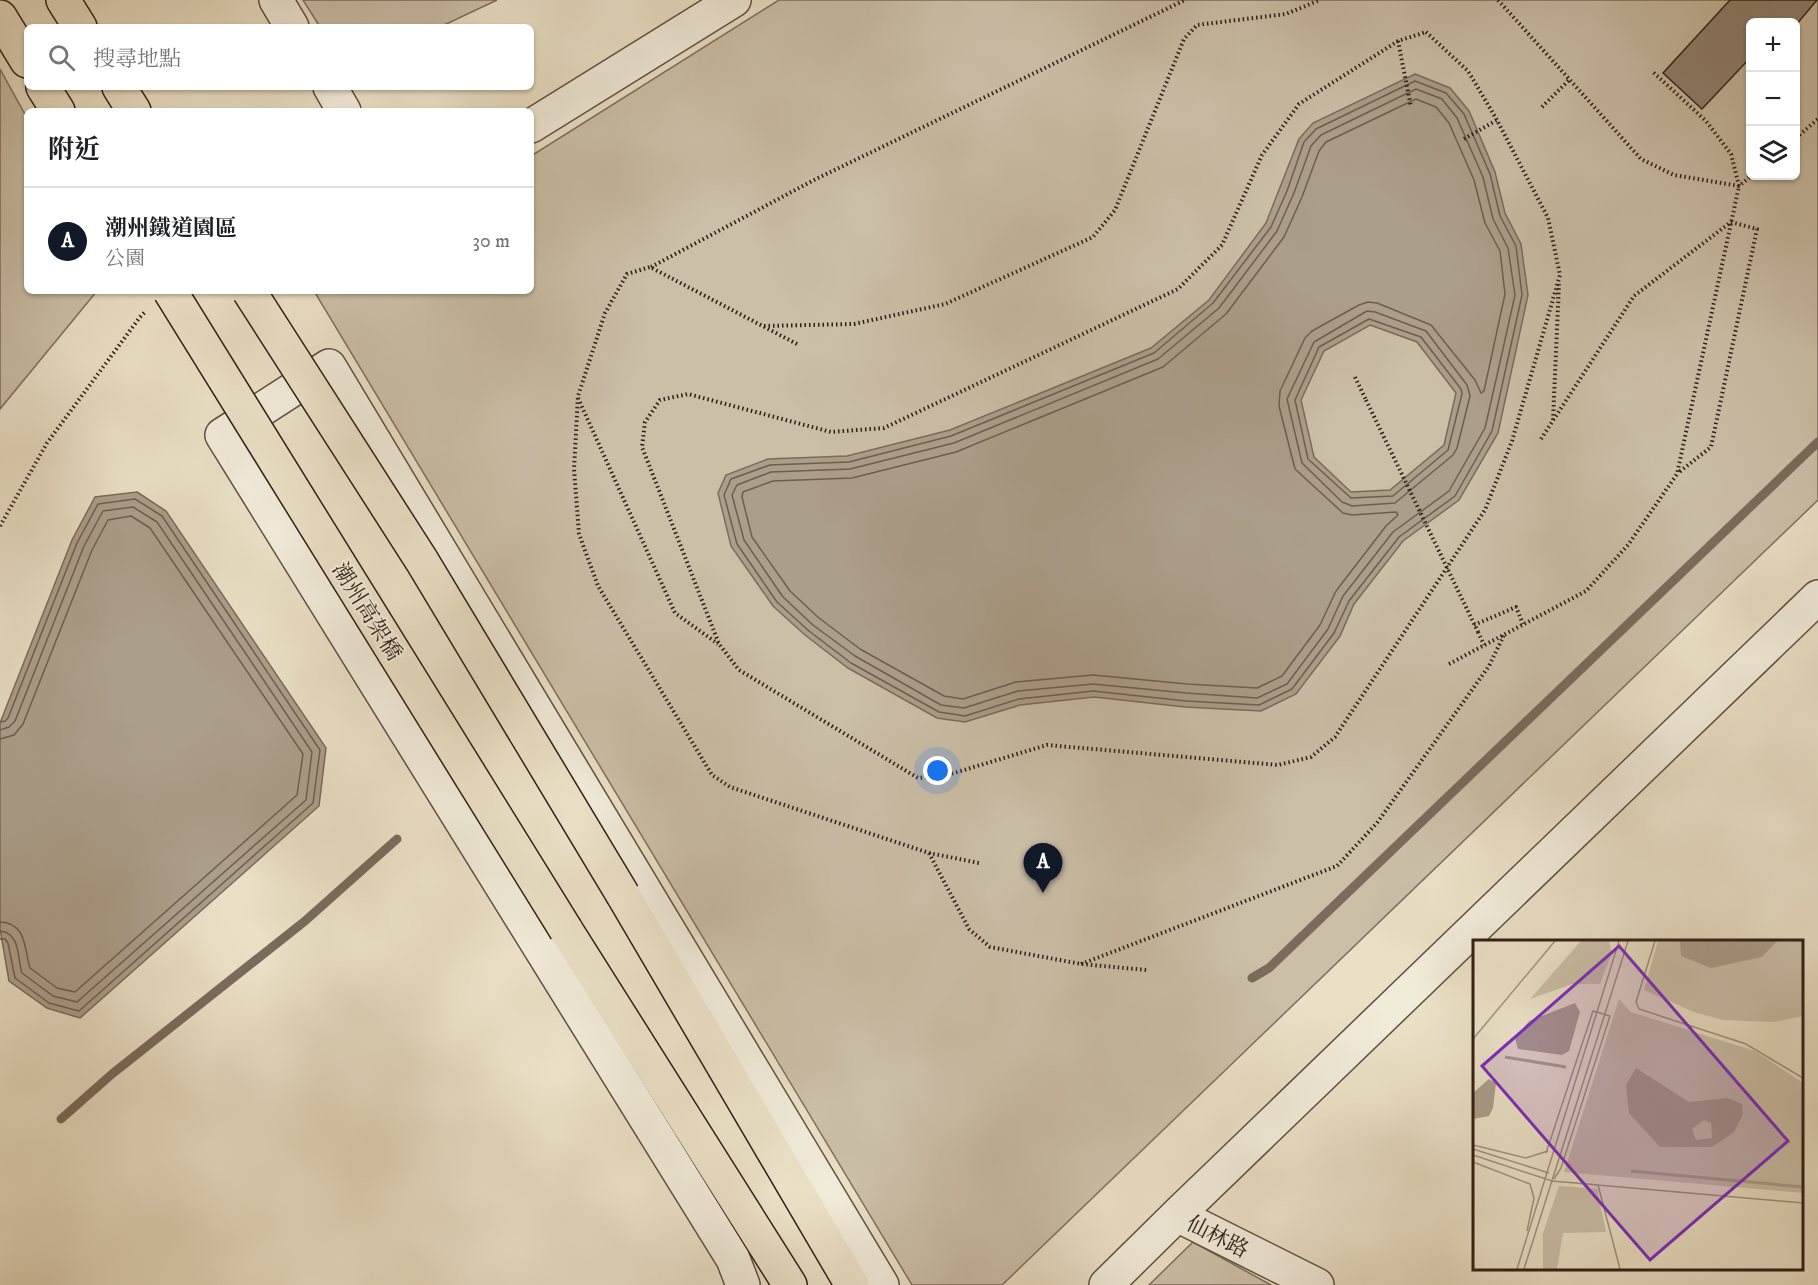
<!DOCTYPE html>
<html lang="zh-TW">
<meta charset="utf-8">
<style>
:root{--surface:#fff;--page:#f2f2f2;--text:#202124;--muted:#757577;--line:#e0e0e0;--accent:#111827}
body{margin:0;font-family:"IM FELL DW Pica","Noto Serif TC",serif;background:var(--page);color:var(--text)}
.controls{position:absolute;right:18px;top:18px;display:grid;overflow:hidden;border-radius:9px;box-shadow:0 2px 4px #0004}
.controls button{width:54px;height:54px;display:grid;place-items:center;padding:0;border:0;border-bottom:2px solid var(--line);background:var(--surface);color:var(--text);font:30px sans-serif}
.you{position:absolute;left:938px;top:771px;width:21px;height:21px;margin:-15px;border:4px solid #fff;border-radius:50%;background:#1a73e8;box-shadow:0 0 0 9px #1a73e833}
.badge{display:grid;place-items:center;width:39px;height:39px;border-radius:50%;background:var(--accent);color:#fff;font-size:20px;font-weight:700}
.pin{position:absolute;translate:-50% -50px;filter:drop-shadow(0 2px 3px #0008)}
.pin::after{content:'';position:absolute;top:32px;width:21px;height:18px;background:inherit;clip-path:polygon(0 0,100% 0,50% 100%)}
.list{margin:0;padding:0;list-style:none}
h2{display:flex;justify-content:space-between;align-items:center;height:78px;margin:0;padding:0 24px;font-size:26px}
h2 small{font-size:20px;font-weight:400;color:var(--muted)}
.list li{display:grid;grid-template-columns:39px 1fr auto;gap:18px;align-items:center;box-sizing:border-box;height:108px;padding:0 24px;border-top:2px solid var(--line)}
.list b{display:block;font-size:22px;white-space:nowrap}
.list p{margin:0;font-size:20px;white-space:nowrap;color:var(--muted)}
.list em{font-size:20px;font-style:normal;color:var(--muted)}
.icon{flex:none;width:33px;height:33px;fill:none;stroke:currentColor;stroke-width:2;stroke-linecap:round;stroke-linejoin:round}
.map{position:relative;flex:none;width:1818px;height:1285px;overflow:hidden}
.search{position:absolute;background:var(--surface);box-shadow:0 2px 4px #0004;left:24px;top:24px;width:510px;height:66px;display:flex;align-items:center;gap:15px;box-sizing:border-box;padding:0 21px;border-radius:9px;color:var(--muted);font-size:22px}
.panel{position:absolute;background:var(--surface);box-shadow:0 2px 4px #0004;left:24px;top:108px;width:510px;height:186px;border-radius:9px}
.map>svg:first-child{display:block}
</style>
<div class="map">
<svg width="1818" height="1285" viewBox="0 0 1818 1285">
<rect width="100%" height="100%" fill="#eae0c6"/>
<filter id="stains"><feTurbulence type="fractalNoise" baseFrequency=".00333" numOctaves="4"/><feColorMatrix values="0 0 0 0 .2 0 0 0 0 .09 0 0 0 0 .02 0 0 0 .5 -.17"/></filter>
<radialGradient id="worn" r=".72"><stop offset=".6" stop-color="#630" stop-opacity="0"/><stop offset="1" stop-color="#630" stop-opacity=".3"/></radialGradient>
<path fill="#cbbfa8" stroke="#7e6f5f" stroke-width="1.5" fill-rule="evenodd" d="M303,0H497L440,27H320Z
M779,0H1818V500L1002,1285H912L314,291H531V156ZM1750,22H1796V176H1750Z
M0,69L27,118V291H97L0,409Z
M1193,1242L1271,1285H1149Z"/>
<path fill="#ab9e8a" stroke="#7a6b5c" stroke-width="1.5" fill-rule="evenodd" d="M1415,74L1450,88L1469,111L1495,172L1505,213L1521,244L1528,295L1498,433L1459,500L1403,541L1354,604L1340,636L1296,694L1261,711L1185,707L1094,697L1020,705L965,722L937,718L848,668L805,635L773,606L731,546L718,493L726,475L768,459L847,456L950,430L1151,348L1209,300L1266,223L1299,139L1313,123ZM1370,325L1417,342L1456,393L1444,445L1390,490L1351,492L1314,457L1301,400L1324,351Z
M137,492L166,511L326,748L319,806L80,1018L47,1008L9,981L0,929V723L72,540L95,497Z"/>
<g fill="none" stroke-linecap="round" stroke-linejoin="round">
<path stroke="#6e5e50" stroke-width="1.5" d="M1415,81L1446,93L1464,114L1490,174L1500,216L1516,246L1522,295L1492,431L1455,496L1399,537L1349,601L1334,633L1292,689L1259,705L1186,701L1093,691L1019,699L965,716L939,712L851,663L809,631L777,602L737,544L724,495L731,479L770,465L849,462L951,436L1154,353L1213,303L1271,227L1287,191L1304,142L1316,129Z
M1416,89L1442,99L1457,118L1483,177L1493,219L1508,248L1515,295L1498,371L1485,428L1449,491L1393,532L1343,596L1328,629L1287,684L1257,698L1186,693L1093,684L1018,691L964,708L941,705L855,656L813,625L783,597L744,540L732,495L737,485L771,472L850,469L954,443L1158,359L1219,308L1277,231L1294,193L1311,146L1321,135Z
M1416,99L1436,107L1449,123L1474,180L1485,223L1500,251L1505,294L1484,391L1481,393L1475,380L1431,325L1377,303L1368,302L1359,305L1312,331L1305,338L1280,391L1279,406L1295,469L1343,513L1352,515L1396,512L1398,515L1386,526L1336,591L1320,625L1282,676L1257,688L1187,684L1093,675L1016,682L963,699L944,696L860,649L819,618L790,591L752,537L742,497L743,492L773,481L852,478L956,452L1163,367L1226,314L1284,237L1302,197L1319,151L1326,142Z
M1367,311L1375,312L1426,331L1467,385L1470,396L1457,448L1453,455L1395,503L1352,506L1342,502L1302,463L1287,399L1314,342Z
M1369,319L1421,337L1461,389L1462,394L1448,450L1393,496L1351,498L1308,459L1295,400L1319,347Z
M0,722L5,721L8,718L77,543L98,504L135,499L162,516L320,750L313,803L79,1011L49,1003L15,978L8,943L5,939H0
M0,730L9,727L15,721L84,546L103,511L133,507L157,522L312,752L306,800L77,1002L53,996L22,973C17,958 21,933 0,931
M0,739L14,735L23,724L92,550L108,520L131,516L150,528L303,754L297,795L75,992L57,988L30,968C24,949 27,923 0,922"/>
<path stroke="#7a6b5c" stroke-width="9" d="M1252,978L1269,968L1818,442
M61,1119L112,1074L305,921L397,839"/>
</g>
<path fill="#918372" stroke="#311f16" stroke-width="1.5" d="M1730,0H1817L1796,25V22H1750V58L1702,109L1663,73Z"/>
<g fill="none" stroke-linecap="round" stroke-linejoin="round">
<g stroke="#5f4f42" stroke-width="36">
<path id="minor" d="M276,0L292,27
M330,87L344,111
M531,126L734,0
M1177,1215L1818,597
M743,1285L733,1259L222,435L329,366L882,1285
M1106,1285L1177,1215L1317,1285"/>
</g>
<g stroke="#311f16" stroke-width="36">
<path id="major" d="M63,0L80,27
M0,17L27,61
M43,87L58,111
M119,87L134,111
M623,895L852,1285
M566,930L790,1285"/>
</g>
<path stroke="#311f16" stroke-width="4" stroke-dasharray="1.5 3" stroke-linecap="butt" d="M1498,0L1641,159L1674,175L1739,186L1751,176
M1426,32L1468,71L1497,120L1548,218L1560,275L1512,441L1485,510L1335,737L1311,757L1278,765L1047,745L944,776L918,778L739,670L719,644L642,447L645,422L660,400L688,394L831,432L884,428L1178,289L1222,245L1262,155L1299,104L1398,41Z
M1398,41L1411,107
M1542,107L1569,80
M1796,138L1818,119
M1464,139L1497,120
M651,267L814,180L1185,0
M764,326L854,324L945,304L1093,237L1115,210L1184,39L1197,25L1286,14L1320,0
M797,344L650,267L627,274L605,313L578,396L574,469L579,534L598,586L712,775L730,787L929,853L979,863
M1355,377L1366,400
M578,398L675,613L718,644
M1553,420L1559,284
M1541,439L1634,296L1731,222L1757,229L1711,447L1678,473
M0,526L47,443L140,317L145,312
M1474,625L1516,607L1523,624
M1478,632L1484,645
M1449,664L1586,591L1628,545L1677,474L1739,186L1731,154L1706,121L1652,71
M929,853L969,929L990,947L1081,964L1147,970
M1081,964L1337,866L1377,823L1489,666L1504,635"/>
<use href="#minor" stroke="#f1ebda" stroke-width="33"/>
<use href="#major" stroke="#eae0c6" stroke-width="33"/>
<g stroke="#311f16" stroke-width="36" stroke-linecap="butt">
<path id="major-bridge" d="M170,291L566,930
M249,291L422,561L623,895"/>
</g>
<path stroke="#311f16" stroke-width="4" stroke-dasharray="1.5 3" stroke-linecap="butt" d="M1366,400L1478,632"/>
<use href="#major-bridge" stroke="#eae0c6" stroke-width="33"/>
</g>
<g text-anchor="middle" stroke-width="4.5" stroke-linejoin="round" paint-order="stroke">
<g font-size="22" fill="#311f16" stroke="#f1ebda">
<text transform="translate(368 611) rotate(58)" y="8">潮州高架橋</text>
<text transform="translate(1218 1236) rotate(27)" y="8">仙林路</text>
</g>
</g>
<g transform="translate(1473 940)">
<rect width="330" height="330" fill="#eae0c6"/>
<path d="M108,1H136L139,13L127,44H99L57,59ZM185,1H330V76L301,82L250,80L221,72L171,50ZM146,59L158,72L282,111L330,143V253L91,232ZM86,246L124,249L133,292L90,293L84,329H70V293Z" fill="#cbbfa8"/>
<path d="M207,1H304L289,17L238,28L208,16ZM102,63L107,72L96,111L89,115L45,109L42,98L56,81ZM163,128L216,162L255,158L269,164L270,174L261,192L239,207H187L156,173L153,145ZM231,180L238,183L239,198L223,200L219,189ZM16,139L23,143L20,168L16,176L0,179V153Z" fill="#ab9e8a" fill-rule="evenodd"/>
<path fill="none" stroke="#ab9e8a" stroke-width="3" d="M32,117L93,127M158,231L330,247"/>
<path fill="none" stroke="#a09380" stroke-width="1.5" d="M182,1L163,62L166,69L273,104L330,138M0,99L82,1M0,205L53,218L75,211M0,209L76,233M73,213L120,71L137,76L88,228L81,239M0,215L79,241L125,245L147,329M0,222L57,244L61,258L54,291M125,245L330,263M44,329L146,1M51,329L155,1"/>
<path fill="#7b2cbf" fill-opacity="0.15" stroke="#7b2cbf" stroke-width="3" d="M146,6L315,201L177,320L9,126Z"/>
<rect width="330" height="330" fill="none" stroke="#311f16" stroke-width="3"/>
</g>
<rect width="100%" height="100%" filter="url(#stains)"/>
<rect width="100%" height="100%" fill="url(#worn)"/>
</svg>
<div class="controls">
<button>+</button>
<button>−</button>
<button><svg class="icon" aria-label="layers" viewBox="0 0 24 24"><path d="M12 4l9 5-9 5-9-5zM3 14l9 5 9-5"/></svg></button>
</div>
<div class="you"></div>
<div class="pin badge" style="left:1043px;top:893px">A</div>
<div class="search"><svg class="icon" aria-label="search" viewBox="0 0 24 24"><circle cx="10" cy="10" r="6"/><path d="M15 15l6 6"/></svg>搜尋地點</div>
<section class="panel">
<h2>附近<small></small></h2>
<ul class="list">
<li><span class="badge">A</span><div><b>潮州鐵道園區</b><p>公園</p></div><em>30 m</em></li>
</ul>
</section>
</div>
